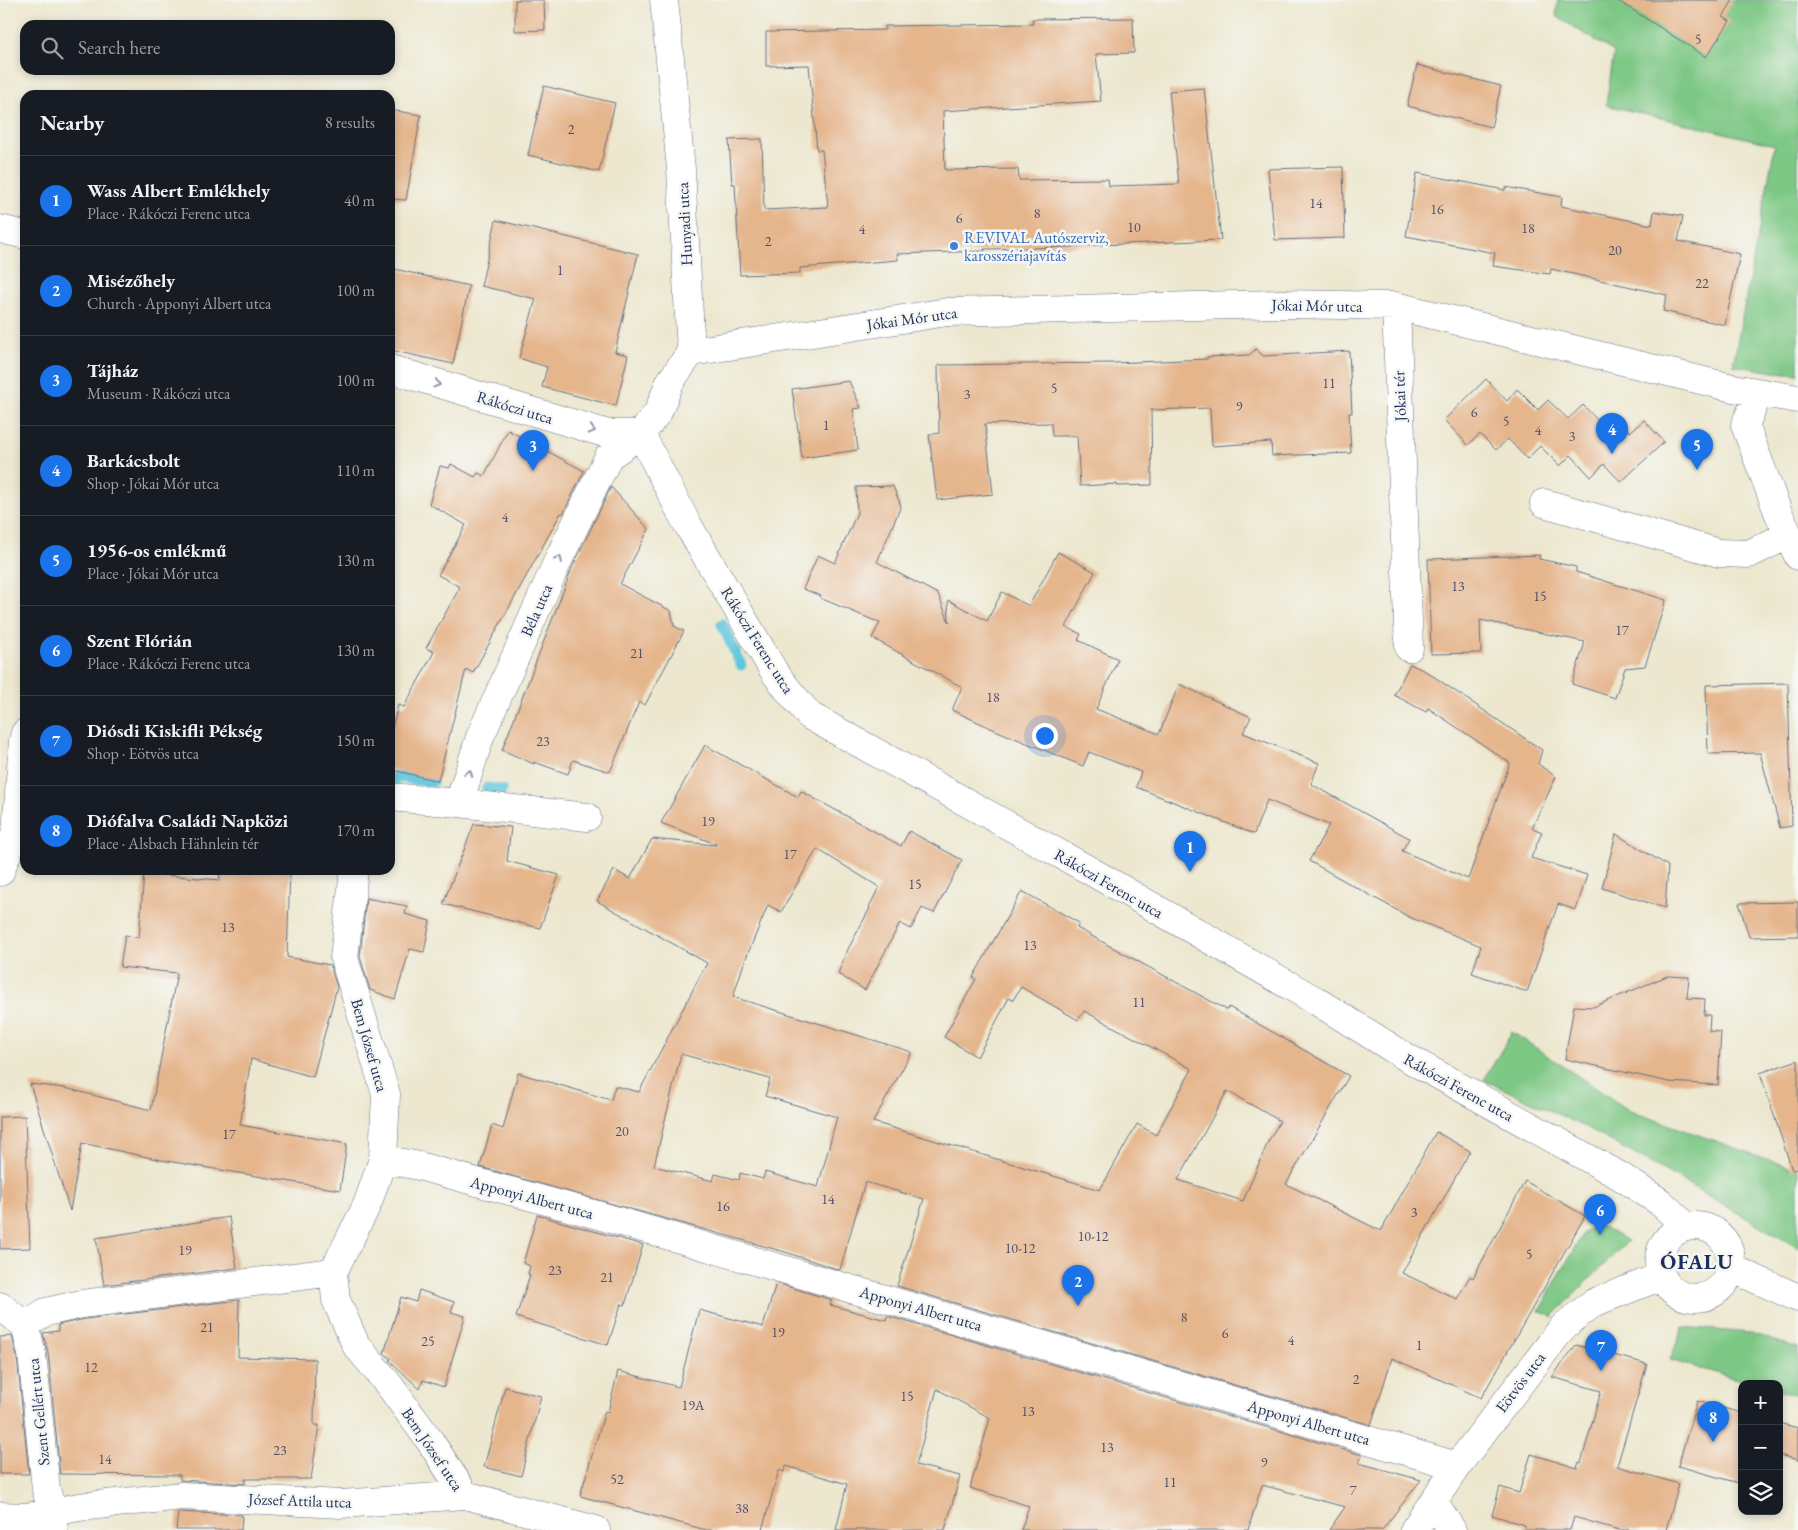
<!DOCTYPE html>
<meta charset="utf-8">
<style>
:root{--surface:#171b24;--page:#20242c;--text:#f1f3f6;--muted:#9ea1a6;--line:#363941;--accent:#1a73e8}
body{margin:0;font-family:"EB Garamond",serif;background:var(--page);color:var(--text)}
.controls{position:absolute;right:15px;bottom:15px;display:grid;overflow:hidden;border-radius:10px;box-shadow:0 2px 8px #0003}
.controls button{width:45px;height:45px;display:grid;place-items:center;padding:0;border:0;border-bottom:1px solid var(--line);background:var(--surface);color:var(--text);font:25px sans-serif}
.you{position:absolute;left:1044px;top:735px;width:18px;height:18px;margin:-12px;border:4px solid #fff;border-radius:50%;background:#1a73e8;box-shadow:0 0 0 8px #1a73e833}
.badge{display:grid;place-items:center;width:32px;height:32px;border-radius:50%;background:var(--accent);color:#fff;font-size:16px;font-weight:700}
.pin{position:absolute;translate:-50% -41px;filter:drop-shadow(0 1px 2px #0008)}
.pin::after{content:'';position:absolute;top:26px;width:18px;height:15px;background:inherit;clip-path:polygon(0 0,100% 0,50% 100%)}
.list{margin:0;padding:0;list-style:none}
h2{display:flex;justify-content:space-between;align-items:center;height:65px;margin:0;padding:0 20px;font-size:21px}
h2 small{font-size:16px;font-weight:400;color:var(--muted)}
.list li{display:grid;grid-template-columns:32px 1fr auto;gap:15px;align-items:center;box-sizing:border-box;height:90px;padding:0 20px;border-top:1px solid var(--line)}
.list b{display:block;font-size:19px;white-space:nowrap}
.list p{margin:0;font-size:16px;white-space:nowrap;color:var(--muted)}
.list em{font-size:16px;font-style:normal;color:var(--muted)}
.icon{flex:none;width:28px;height:28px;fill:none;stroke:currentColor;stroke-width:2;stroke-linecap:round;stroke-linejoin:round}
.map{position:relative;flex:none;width:1798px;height:1530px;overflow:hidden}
.search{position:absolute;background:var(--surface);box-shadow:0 2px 8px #0003;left:20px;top:20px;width:375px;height:55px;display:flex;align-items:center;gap:12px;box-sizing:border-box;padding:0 18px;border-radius:15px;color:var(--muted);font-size:19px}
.panel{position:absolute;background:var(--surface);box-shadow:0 2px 8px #0003;left:20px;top:90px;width:375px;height:785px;border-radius:15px}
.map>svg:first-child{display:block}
</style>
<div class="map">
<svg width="1798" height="1530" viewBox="0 0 1798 1530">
<rect width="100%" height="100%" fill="#f6f6f2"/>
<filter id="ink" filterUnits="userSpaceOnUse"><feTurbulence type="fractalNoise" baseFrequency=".02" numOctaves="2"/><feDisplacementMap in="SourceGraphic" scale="10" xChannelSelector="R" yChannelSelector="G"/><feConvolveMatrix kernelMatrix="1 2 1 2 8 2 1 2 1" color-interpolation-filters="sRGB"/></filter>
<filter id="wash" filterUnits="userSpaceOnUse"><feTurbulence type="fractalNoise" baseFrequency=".0096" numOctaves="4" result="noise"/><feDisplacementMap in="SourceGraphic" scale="20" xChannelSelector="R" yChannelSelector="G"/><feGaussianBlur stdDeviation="1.12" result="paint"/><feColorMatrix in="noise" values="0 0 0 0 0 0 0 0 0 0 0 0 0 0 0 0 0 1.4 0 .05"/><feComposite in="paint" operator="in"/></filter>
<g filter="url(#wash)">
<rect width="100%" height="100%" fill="#ece7ce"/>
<path fill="#7ec885" stroke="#4c7c72" d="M1558,0H1798V374L1774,372L1733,365L1775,145L1606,105L1614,52L1556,16Z
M1512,1032L1630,1111L1798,1170V1248L1683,1181L1585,1127L1484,1080Z
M1598,1224L1628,1241L1552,1317L1539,1311L1583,1233Z
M1683,1327L1750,1333L1798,1348V1396L1779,1391V1384H1755L1670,1360Z"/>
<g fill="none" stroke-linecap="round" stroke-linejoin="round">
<path stroke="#5fc6dc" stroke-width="11" d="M722,624L741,665
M393,787L395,777L432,782
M487,788L502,790"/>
</g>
<g id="blocks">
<path fill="#e5b58c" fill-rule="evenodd" d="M515,0H544L545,30L515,31Z
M1617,0H1733L1723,17L1730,21L1706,57Z
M1133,18L1134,53L1096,54L1101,101L943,111L945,170L1018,169L1019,180L1108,179L1109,186L1179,184L1169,91L1204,88L1221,240L1074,246V247L984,249L985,251L897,254L898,260L800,268V273L740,275L735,184H732L729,140L762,139L764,210L828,207L822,150H817L809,65L766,66V32L885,30V26L1033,24L1032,19Z
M1417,65L1501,86L1491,127L1407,106Z
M544,86L615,103L599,172L528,155Z
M390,110L421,115L406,200L390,199Z
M1343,167L1345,238L1275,240L1268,169Z
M1417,173L1505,190V187L1562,197L1561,206L1652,225L1654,211L1683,216L1678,241L1740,254L1725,325L1663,311L1667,295L1551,269L1550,274L1493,266L1495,253L1406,236Z
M496,220L638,254L615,352L628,355L616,406L542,387L547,367L519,358L536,299L481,286Z
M390,268L469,286L453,364L390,350Z
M1256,349L1263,356L1349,351L1352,413H1349L1351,453L1272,456L1271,442L1212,446L1210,408L1151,410L1152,485L1117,486V484L1080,486L1077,436H1052L1051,423L985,424L993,494L937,500L929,435L939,433L938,365L1114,363L1207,359V357L1249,355Z
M1486,379L1507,401L1517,389L1538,410L1548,400L1568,419L1583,405L1602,425L1614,414L1630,432L1644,420L1664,442L1621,482L1604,464L1591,477L1571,455L1560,466L1540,446L1527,459L1508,439L1496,450L1480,434L1468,445L1444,420Z
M849,381L861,408L853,409L858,450L802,458L792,389Z
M508,430L584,471L563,514L561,513L473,673L466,669L438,781L390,769V737L398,705L404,707L434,652L426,648L460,587L438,575L466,525L429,504L440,466L449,468L451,464L475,477L478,473L484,476Z
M893,486L901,506L877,562L938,594L949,622L948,600L987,621L1002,592L1029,606L1058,552L1095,572L1066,627L1081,634L1078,640L1118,659L1096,709L1159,734L1179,684L1251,717L1243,733L1319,763L1311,784L1409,838L1402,851L1468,879L1510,763L1428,708L1426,712L1394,695L1410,664L1427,672L1542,750L1538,764L1556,777L1532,828L1542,832L1531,858L1587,875L1576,910L1558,904L1527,992L1472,973L1481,946L1409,917L1309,861L1329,825L1267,800L1254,834L1136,787L1141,772L1089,752L1083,766L995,730L952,710L962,687L872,638L880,623L820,598L821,596L803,589L818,555L835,563L857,513L856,487Z
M611,487L649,529L620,584L671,611L674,626L684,631L645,705L639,702L610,772L573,760L568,774L534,762V764L502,750L572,568Z
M1540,555L1539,559L1576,567V572L1666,600L1645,666L1625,668L1615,698L1572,684L1585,642L1480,620L1481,653L1431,654L1428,559Z
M1788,683L1792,826L1780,828L1760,753L1708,754L1706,685Z
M705,745L798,797L801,791L901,846L909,831L962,860L934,913L922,908L911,929L900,923L865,990L838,974L845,955L870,908L869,907L879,887L817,849L781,912L768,905L744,963L733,997L912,1052L873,1122L1100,1190L1137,1124L1156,1135L1192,1069L1084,1011L1078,1020L1021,987L1013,1000L1009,998L977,1057L944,1037L976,979L973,977L1022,891L1079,923L1077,928L1227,1010L1229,1007L1349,1076L1286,1184L1381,1231L1436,1132L1470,1151L1402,1273L1457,1299L1470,1276L1473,1278L1525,1181L1585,1216L1481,1398L1392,1358L1371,1425L897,1286L924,1199L865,1182L840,1270L785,1252L480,1167L492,1125L503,1129L518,1073L611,1100L615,1086L639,1092L707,963L597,901L614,870L630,879L652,839L716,845V844L661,823ZM681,1054L770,1079L765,1096L837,1117L818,1187L765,1172L763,1179L740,1173L739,1180L715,1174L713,1181L654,1166ZM1227,1091L1280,1121L1268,1142L1243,1201L1178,1180Z
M474,824L511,827L507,861L559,875L540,928L443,904Z
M1616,834L1668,866L1665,908L1602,888Z
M219,870L290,871L287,957L330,965L337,987L313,1077L251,1059L240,1125L347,1144L340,1190L161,1160L82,1143L70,1211L30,1084L65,1088L151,1110L177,973L120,967L125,935L139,938L144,873L220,880Z
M366,898L407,906L405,914L430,921L424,952L410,949L395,999L370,990L360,957Z
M1798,902V936L1749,937L1739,903Z
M1667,976L1689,977L1687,998L1705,999L1704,1015H1710L1709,1031L1721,1032L1718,1085L1669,1082L1565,1059L1574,1006L1593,1007Z
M1798,1060V1169L1792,1170L1760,1073Z
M25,1116L30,1248L0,1249V1117Z
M537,1215L643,1245L625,1305L621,1304L608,1345L516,1317L530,1275L528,1274L530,1266L523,1263Z
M229,1217L237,1268L104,1285L96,1238Z
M776,1283L832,1300L830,1305L886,1320L887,1316L1362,1455L1359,1463L1421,1480L1382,1530H1329L1345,1507L1262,1485L1248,1530H1021L1029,1506L970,1488L990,1418L937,1389L916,1465L960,1476L945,1530H836L847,1484L786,1466L784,1472L779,1470L762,1530H706L580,1496L605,1411L608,1412L618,1371L679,1387L699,1310L763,1327Z
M419,1290L454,1302L451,1312L465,1316L444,1387L423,1380L420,1389L389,1360L391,1359L384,1353L401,1297L416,1302Z
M239,1300L238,1357L315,1359L314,1425H319L311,1479H245V1484L180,1480V1475L60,1474L48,1352L43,1333L58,1331V1325L85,1319Z
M12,1336L17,1357L29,1474H0V1337Z
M1576,1345L1647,1364L1617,1466L1679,1484L1666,1530H1619L1574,1517L1570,1530H1524L1525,1525L1492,1515L1500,1487L1519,1493L1531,1454L1577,1468L1579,1462L1581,1463L1601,1391L1552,1377Z
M505,1387L541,1396L521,1476L484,1467Z
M1697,1401L1742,1413V1484L1678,1466Z
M1779,1423L1798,1428V1460L1779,1455Z
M178,1512L242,1515L241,1530H176Z"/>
</g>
</g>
<g filter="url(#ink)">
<use href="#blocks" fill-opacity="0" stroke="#646f85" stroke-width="1"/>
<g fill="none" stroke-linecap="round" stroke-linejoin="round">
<g stroke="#646f85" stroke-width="29">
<path id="minor" d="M0,229L25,235
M1396,306L1409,648
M691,352L947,312L1282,304L1396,306L1733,388L1798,399
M390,369L608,434H641
M1759,393L1745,425L1778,512L1798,556
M641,434L685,520L775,673L788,690L810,716L1087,869L1318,1002L1406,1057L1620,1176L1660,1202L1678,1219L1683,1228
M1544,503L1719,553L1749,554L1788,535
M390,797L459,803L480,737L560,556L609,456L641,434L658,412L670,382L691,352L681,169L664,0
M459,803L587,817
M16,832L23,741L25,733
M354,870L344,958L386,1094L383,1159L367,1205L333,1272L336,1300L356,1345L389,1385L430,1441L465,1495
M0,872L16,832L25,830
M383,1159L419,1166L601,1216L1457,1466
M1659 1262a36 36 0 1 1 72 0a36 36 0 1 1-72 0Z
M1731,1268L1798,1298
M0,1306L25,1325L32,1354L46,1489L52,1511L54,1530
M25,1325L46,1312L82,1304L333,1272
M1434,1502L1452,1530
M0,1516L27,1517L79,1507L182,1496L341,1504L465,1495L596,1530
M1414,1530L1457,1466L1564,1326L1593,1303L1662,1276"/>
</g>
<use href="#minor" stroke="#fff" stroke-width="28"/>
</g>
<defs><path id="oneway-chevron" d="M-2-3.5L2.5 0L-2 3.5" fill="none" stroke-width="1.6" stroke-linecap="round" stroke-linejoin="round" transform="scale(1.25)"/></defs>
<g stroke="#8d97ae">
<use href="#oneway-chevron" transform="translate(437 384) rotate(17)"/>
<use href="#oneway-chevron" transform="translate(592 430) rotate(15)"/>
<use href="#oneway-chevron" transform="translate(559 559) rotate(-66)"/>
<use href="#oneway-chevron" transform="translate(469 773) rotate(-72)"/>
</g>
</g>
<circle fill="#3f7fe0" stroke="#f6f6f2" stroke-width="2" cx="954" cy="246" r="5"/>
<g text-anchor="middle" stroke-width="5" stroke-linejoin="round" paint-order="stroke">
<g font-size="14" fill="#4e506a">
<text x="1698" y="44">5</text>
<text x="571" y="134">2</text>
<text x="1316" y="208">14</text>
<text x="1437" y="214">16</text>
<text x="1037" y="218">8</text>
<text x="959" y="223">6</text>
<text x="1134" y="232">10</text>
<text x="1528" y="233">18</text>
<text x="862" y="234">4</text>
<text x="768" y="246">2</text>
<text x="1615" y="255">20</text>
<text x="560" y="275">1</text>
<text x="1702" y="288">22</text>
<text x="1329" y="388">11</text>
<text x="1054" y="393">5</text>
<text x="967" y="399">3</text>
<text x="1239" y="411">9</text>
<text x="1474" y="417">6</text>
<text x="1506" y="426">5</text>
<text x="826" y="430">1</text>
<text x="1538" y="435">4</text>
<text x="1572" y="441">3</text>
<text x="505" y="522">4</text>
<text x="1458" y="591">13</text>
<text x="1540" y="601">15</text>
<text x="1622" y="635">17</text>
<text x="637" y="658">21</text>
<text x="993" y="702">18</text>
<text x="543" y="746">23</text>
<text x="708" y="826">19</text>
<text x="790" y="859">17</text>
<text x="915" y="889">15</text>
<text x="228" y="932">13</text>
<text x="1030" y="950">13</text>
<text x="1139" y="1007">11</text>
<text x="622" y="1136">20</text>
<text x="229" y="1139">17</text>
<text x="828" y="1204">14</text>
<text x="723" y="1211">16</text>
<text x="1414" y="1217">3</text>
<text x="1093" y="1241">10-12</text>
<text x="1020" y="1253">10-12</text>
<text x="185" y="1255">19</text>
<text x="1529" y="1259">5</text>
<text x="555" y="1275">23</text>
<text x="607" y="1282">21</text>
<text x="1184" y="1322">8</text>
<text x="207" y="1332">21</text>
<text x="778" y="1337">19</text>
<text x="1225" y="1338">6</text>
<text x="1291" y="1345">4</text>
<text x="428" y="1346">25</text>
<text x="1419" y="1350">1</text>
<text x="91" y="1372">12</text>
<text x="1356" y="1384">2</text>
<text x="907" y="1401">15</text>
<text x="693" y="1410">19A</text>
<text x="1028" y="1416">13</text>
<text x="1107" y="1452">13</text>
<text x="280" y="1455">23</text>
<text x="105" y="1464">14</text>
<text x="1264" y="1467">9</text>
<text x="617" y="1484">52</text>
<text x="1170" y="1487">11</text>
<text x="1353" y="1495">7</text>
<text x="742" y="1513">38</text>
</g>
<g font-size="16" fill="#1b2f5e" stroke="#f6f6f2">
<text transform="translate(684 224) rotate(-93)" y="6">Hunyadi utca</text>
<text transform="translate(1317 305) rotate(1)" y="6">Jókai Mór utca</text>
<text transform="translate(912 318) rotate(-8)" y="6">Jókai Mór utca</text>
<text transform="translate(1399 396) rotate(-92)" y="6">Jókai tér</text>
<text transform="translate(515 407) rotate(17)" y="6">Rákóczi utca</text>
<text transform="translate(536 610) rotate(-66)" y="6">Béla utca</text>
<text transform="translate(758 640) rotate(58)" y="6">Rákóczi Ferenc utca</text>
<text transform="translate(1109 883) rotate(30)" y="6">Rákóczi Ferenc utca</text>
<text transform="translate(370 1045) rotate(74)" y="6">Bem József utca</text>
<text transform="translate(1459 1087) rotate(29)" y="6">Rákóczi Ferenc utca</text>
<text transform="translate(532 1197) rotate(15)" y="6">Apponyi Albert utca</text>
<text transform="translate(921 1308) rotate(16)" y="6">Apponyi Albert utca</text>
<text transform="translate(1520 1382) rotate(-53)" y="6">Eötvös utca</text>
<text transform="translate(38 1412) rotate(-96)" y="6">Szent Gellért utca</text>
<text transform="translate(1309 1422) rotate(16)" y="6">Apponyi Albert utca</text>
<text transform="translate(433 1449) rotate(56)" y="6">Bem József utca</text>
<text transform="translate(300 1500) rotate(2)" y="6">József Attila utca</text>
</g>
<g font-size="16" fill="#366cbe" stroke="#f6f6f2" text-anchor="start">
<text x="964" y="243">REVIVAL Autószerviz,<tspan x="964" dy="18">karosszériajavítás</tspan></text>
</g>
<g font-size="21" font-weight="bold" letter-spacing="1" fill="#1b2f5e" stroke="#f6f6f2">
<text x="1697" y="1269">ÓFALU</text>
</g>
</g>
</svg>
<div class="controls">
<button>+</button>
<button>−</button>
<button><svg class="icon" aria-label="layers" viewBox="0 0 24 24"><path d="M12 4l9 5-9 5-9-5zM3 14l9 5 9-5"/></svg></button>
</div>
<div class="you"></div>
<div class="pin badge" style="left:1190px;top:872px">1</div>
<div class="pin badge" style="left:1078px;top:1306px">2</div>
<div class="pin badge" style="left:533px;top:471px">3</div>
<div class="pin badge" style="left:1612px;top:454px">4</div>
<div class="pin badge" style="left:1697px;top:470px">5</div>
<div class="pin badge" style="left:1600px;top:1235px">6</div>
<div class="pin badge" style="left:1601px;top:1371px">7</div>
<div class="pin badge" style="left:1713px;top:1442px">8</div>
<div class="search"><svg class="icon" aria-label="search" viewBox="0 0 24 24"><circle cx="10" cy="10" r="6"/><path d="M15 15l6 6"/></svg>Search here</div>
<section class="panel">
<h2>Nearby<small>8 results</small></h2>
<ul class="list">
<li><span class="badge">1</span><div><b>Wass Albert Emlékhely</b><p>Place · Rákóczi Ferenc utca</p></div><em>40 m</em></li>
<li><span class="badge">2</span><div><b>Misézőhely</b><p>Church · Apponyi Albert utca</p></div><em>100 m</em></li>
<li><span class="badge">3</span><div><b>Tájház</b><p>Museum · Rákóczi utca</p></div><em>100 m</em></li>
<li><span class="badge">4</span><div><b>Barkácsbolt</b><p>Shop · Jókai Mór utca</p></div><em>110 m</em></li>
<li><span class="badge">5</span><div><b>1956-os emlékmű</b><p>Place · Jókai Mór utca</p></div><em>130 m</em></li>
<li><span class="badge">6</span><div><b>Szent Flórián</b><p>Place · Rákóczi Ferenc utca</p></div><em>130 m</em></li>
<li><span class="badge">7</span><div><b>Diósdi Kiskifli Pékség</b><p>Shop · Eötvös utca</p></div><em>150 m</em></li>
<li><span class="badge">8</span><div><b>Diófalva Családi Napközi</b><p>Place · Alsbach Hähnlein tér</p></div><em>170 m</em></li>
</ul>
</section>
</div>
